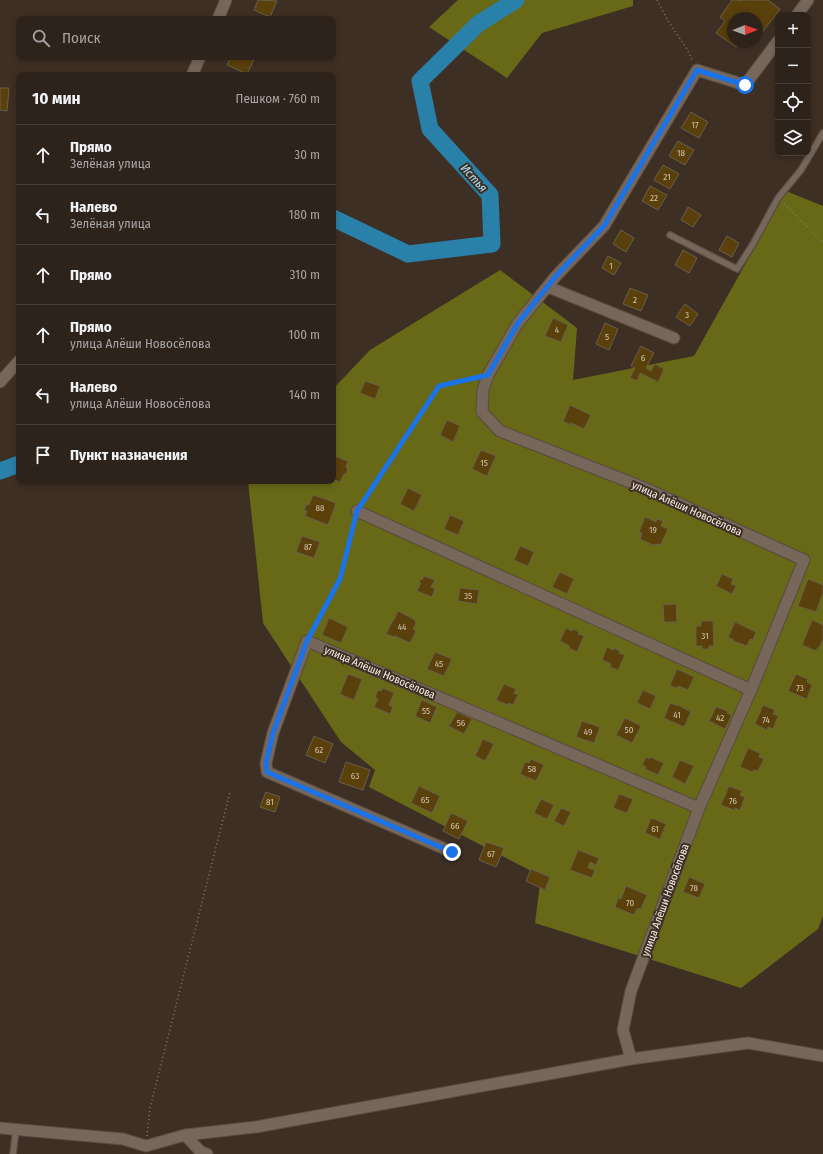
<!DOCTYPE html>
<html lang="ru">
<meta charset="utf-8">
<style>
:root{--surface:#2e231b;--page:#3a2f28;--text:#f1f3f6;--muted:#a7a4a3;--line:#49403a}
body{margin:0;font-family:"Fira Sans Condensed",sans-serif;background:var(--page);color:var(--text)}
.controls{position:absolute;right:12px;top:12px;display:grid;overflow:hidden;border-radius:8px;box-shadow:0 2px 6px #0003}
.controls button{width:36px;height:36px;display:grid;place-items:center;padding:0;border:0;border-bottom:1px solid var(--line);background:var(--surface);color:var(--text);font:20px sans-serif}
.compass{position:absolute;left:727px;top:12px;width:36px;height:36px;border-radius:50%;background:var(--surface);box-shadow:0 2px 6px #0003;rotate:89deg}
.stop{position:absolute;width:12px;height:12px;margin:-9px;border:3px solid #1a73e8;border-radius:50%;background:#fff}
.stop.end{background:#1a73e8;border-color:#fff;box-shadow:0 1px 4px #0008}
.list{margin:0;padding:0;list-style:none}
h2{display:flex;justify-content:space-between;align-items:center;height:52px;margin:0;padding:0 16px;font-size:17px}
h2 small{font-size:13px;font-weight:400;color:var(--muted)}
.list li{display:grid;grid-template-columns:26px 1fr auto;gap:12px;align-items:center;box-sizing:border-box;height:60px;padding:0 16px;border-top:1px solid var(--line)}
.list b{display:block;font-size:15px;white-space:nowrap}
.list p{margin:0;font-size:13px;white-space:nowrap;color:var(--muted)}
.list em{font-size:13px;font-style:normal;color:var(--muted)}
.icon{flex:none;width:22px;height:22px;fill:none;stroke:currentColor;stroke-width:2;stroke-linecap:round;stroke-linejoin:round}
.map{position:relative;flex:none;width:823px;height:1154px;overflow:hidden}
.search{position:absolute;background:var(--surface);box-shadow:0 2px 6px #0003;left:16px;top:16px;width:320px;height:44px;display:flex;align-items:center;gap:10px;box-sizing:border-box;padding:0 14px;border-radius:8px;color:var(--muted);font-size:15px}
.panel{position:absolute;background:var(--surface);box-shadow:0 2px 6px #0003;left:16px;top:72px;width:320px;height:412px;border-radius:8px}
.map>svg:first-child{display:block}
</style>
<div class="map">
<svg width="823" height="1154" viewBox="0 0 823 1154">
<rect width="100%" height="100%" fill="#3e2f24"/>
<path fill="#686917" d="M458,0H633V6L542,33L507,78L429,27Z
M786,191L823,206V916L818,929L741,988L535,923L541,876L369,787L375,770L341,742L263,623L248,481H333V389L370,350L500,270L577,328L573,380L694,356Z"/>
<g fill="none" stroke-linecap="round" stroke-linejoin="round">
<path stroke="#2980a8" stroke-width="17" d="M333,218L408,254L492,244L490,195L430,129L420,81L478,24L516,0
M0,471L19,464"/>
</g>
<path fill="#5a400a" stroke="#685e4d" d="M258,0L277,1L270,17L254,10Z
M732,0H739L740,1L741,0H768L780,9L757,39V18H733V42H740L736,47L716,33L725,21L720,17Z
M231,57H255L247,74L227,65Z
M0,88H9L7,111L0,110Z
M691,112L708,122L699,138L681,128Z
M678,141L694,150L685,165L669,156Z
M663,165L679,174L670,189L654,180Z
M650,186L667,195L658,210L642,201Z
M688,207L701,215L693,227L681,220Z
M621,230L634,238L626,252L613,244Z
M727,236L739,243L732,257L719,250Z
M683,250L697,258L689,273L675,265Z
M608,256L621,263L614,275L602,268Z
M630,288L648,295L641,311L623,304Z
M685,304L698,314L690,326L676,317Z
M553,318L568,325L561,342L545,336Z
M605,323L618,329L609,350L596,344Z
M641,346L654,353L646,368L651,371L655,364L664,369L658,382L640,373L637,381L630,378L635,368L631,366Z
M365,381L380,386L375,399L360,393Z
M570,405L591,415L584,429L571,423V425L563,421Z
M447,420L460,426L453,442L440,435Z
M481,450L496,456L487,476L472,469Z
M334,456L348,461L346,467L348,468L346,474H344L340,482L333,479V459Z
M408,488L422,495L414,511L400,504Z
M313,495L336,503L328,525L305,516L307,511L304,510L307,504L309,505Z
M450,515L464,521L458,535L444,529Z
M645,517L656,522L657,519L663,521L661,526L668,529L661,544L653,545L640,539L642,533L639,532Z
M302,536L320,542L314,558L296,552Z
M520,546L534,552L528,566L514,560Z
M560,572L574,579L567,594L552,587Z
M722,574L733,579L731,584L736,586L732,594L716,586Z
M424,576L435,580L431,587L435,589L432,597L417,591L421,583L419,582L421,579L422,580Z
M808,579L823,585V593L816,612L798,606Z
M460,588L479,590L477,604L458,601Z
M676,604L677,622H664L663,605Z
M398,611L415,620L416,624L413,629L416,631L410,643L395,636L394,637L386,634L393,620H394Z
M329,618L348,627L341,643L322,635Z
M812,620L823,625V639L819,648L818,647L816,651L802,645Z
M701,621H713L714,646H709V649H702V646H696V626H701Z
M735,622L756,632L753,640L750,639L747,646L733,641L734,640L728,637Z
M566,628L572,631L573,629L579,632L578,634L584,636L577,652L569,648L570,646L560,641Z
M607,647L613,650L614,648L620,651L619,653L625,655L618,670L610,667L611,664L602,660Z
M435,652L452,659L444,676L427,669Z
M677,669L694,677L688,690L679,686L676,688L670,685Z
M348,674L362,679L354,700L340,694Z
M796,674L808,679L807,682L812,685L807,699L788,691Z
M504,684L516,689L514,693L518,695L513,705L509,703L508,705L496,700Z
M383,688L394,693L389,705L393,707L390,714L374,707L378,699L375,697L378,690L381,691Z
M643,690L656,696L650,709L637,703Z
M422,700L437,707L430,723L415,716Z
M670,703L678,706V705L691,712L684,727L664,718Z
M763,705L775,710L773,714L778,716L773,729L768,727L767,730L755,724Z
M716,707L728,711L727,713L732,715L725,729L709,721Z
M457,712L472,719L464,734L449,726Z
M625,718L641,726L632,743L616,735Z
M582,721L600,727L594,743L576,737Z
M314,736L333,744L325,763L306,755Z
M483,739L494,744L485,761L475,756Z
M748,748L760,753L759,757L764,759L758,771L754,770L753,772L740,767Z
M646,757L649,759L650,757L664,763L658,775L645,769L646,767L642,765Z
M531,759L544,765L536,781L520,774L525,762L529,763Z
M680,760L694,766L685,784L672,777Z
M346,762L370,770L363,790L339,782Z
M419,786L440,796L432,813L411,803Z
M729,786L742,791L740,795L745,797L740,810L735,808L734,810L721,805Z
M266,792L280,797L275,812L260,807Z
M619,794L633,799L627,813L613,808Z
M541,799L554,805L547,819L534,813Z
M561,808L571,812L564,826L554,821Z
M451,813L468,821L459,839L443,831Z
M651,818L666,824L660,839L645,833Z
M486,842L504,848L496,867L479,860Z
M578,850L599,858L596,865L590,862L588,868L595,870L592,878L570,870Z
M531,869L550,877L545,890L526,881Z
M689,877L705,884L699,898L683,892Z
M626,886L647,895L641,909H637L634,915L615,907L618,898L621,899Z"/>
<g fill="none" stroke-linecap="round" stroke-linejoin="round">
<g stroke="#574b42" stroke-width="8">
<path id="lane" d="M670,235L737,269L753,244L778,198L801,170L823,133
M13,1154L16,1129"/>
</g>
<g stroke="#574b42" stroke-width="13">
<path id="street" d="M797,15L808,0
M218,19L226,0
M192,75L200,57
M548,287L674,338
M0,382L19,361
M357,511L751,690
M452,852L267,772L266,763L273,733L307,641L699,808
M631,1059L623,1030L631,991L699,808L751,690L804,560L642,487L500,431L482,412L483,390L488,375L518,323L556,276L604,226L697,70L745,85L778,41
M0,1128L123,1139L146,1146L185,1135L256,1127L631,1059L748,1043L823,1056
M185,1135L201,1152L207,1154"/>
</g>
<path stroke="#84776e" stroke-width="1.5" stroke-dasharray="1 3" stroke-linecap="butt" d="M657,0L667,19L687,49L692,60
M784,204L823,242
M363,502L439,386L476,377
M312,633L340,579L354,521
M147,1136L150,1108L230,792"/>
<use href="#lane" stroke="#77665a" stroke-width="5.5"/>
<use href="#street" stroke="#77665a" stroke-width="11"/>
</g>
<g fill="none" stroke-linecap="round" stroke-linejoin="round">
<path stroke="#1a73e8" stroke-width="5" d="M452,852L267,772L266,763L273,733L307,641L340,579L357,511L439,386L488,375L518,323L556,276L604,226L697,70L745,85"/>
</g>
<g text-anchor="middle" stroke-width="4" stroke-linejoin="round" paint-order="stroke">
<g font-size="9" fill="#d1c3b0">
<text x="695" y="128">17</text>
<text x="681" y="156">18</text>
<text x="667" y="180">21</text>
<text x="654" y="201">22</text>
<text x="611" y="269">1</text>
<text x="635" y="303">2</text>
<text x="687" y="318">3</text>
<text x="557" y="333">4</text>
<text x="607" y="340">5</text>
<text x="643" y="361">6</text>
<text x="484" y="466">15</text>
<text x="320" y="511">88</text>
<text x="653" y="533">19</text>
<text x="308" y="550">87</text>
<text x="468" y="599">35</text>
<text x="402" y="630">44</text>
<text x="705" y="639">31</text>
<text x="439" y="667">45</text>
<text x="800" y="691">73</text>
<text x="426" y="714">55</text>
<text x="677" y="718">41</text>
<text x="720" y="721">42</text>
<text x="766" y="723">74</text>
<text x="461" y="726">56</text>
<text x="629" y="733">50</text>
<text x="588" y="735">49</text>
<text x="319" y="753">62</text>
<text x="532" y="772">58</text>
<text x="355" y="779">63</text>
<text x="425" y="803">65</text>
<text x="733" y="804">76</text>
<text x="270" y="805">81</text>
<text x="455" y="829">66</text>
<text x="655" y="832">61</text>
<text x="491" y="857">67</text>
<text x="694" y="891">78</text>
<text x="630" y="906">70</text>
</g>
<g font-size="11" fill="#f9efe8" stroke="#3e2f24">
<text transform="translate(687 508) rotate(24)" y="4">улица Алёши Новосёлова</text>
<text transform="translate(380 672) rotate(23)" y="4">улица Алёши Новосёлова</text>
<text transform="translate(665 900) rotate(-70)" y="4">улица Алёши Новосёлова</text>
</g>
<g font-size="12" font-style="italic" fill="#afe0fa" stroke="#3e2f24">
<text transform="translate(474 178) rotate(48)" y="4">Истья</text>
</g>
</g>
</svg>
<div class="controls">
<button>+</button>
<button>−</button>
<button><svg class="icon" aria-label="locate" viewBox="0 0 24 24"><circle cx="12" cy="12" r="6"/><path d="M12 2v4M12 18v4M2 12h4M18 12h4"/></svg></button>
<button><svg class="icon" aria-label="layers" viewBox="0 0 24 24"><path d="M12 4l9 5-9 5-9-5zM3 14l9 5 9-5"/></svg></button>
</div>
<svg class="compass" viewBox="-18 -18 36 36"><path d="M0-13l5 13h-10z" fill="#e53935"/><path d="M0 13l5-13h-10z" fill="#a7a4a3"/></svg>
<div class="stop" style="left:745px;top:85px"></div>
<div class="stop end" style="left:452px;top:852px"></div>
<div class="search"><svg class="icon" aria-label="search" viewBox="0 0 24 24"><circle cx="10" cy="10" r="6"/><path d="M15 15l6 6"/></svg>Поиск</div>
<section class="panel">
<h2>10 мин<small>Пешком · 760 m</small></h2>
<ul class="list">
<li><svg class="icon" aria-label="ahead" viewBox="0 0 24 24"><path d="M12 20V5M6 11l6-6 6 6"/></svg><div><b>Прямо</b><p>Зелёная улица</p></div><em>30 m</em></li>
<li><svg class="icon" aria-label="left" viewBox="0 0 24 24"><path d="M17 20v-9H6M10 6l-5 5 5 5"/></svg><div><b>Налево</b><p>Зелёная улица</p></div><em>180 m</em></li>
<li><svg class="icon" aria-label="ahead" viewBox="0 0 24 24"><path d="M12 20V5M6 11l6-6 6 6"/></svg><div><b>Прямо</b></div><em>310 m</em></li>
<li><svg class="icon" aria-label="ahead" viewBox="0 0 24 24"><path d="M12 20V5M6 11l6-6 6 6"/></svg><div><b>Прямо</b><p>улица Алёши Новосёлова</p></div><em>100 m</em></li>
<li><svg class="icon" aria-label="left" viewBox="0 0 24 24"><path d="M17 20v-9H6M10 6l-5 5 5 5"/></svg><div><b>Налево</b><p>улица Алёши Новосёлова</p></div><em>140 m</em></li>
<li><svg class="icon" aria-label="arrive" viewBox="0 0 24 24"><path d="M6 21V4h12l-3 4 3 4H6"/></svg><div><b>Пункт назначения</b></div></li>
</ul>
</section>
</div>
